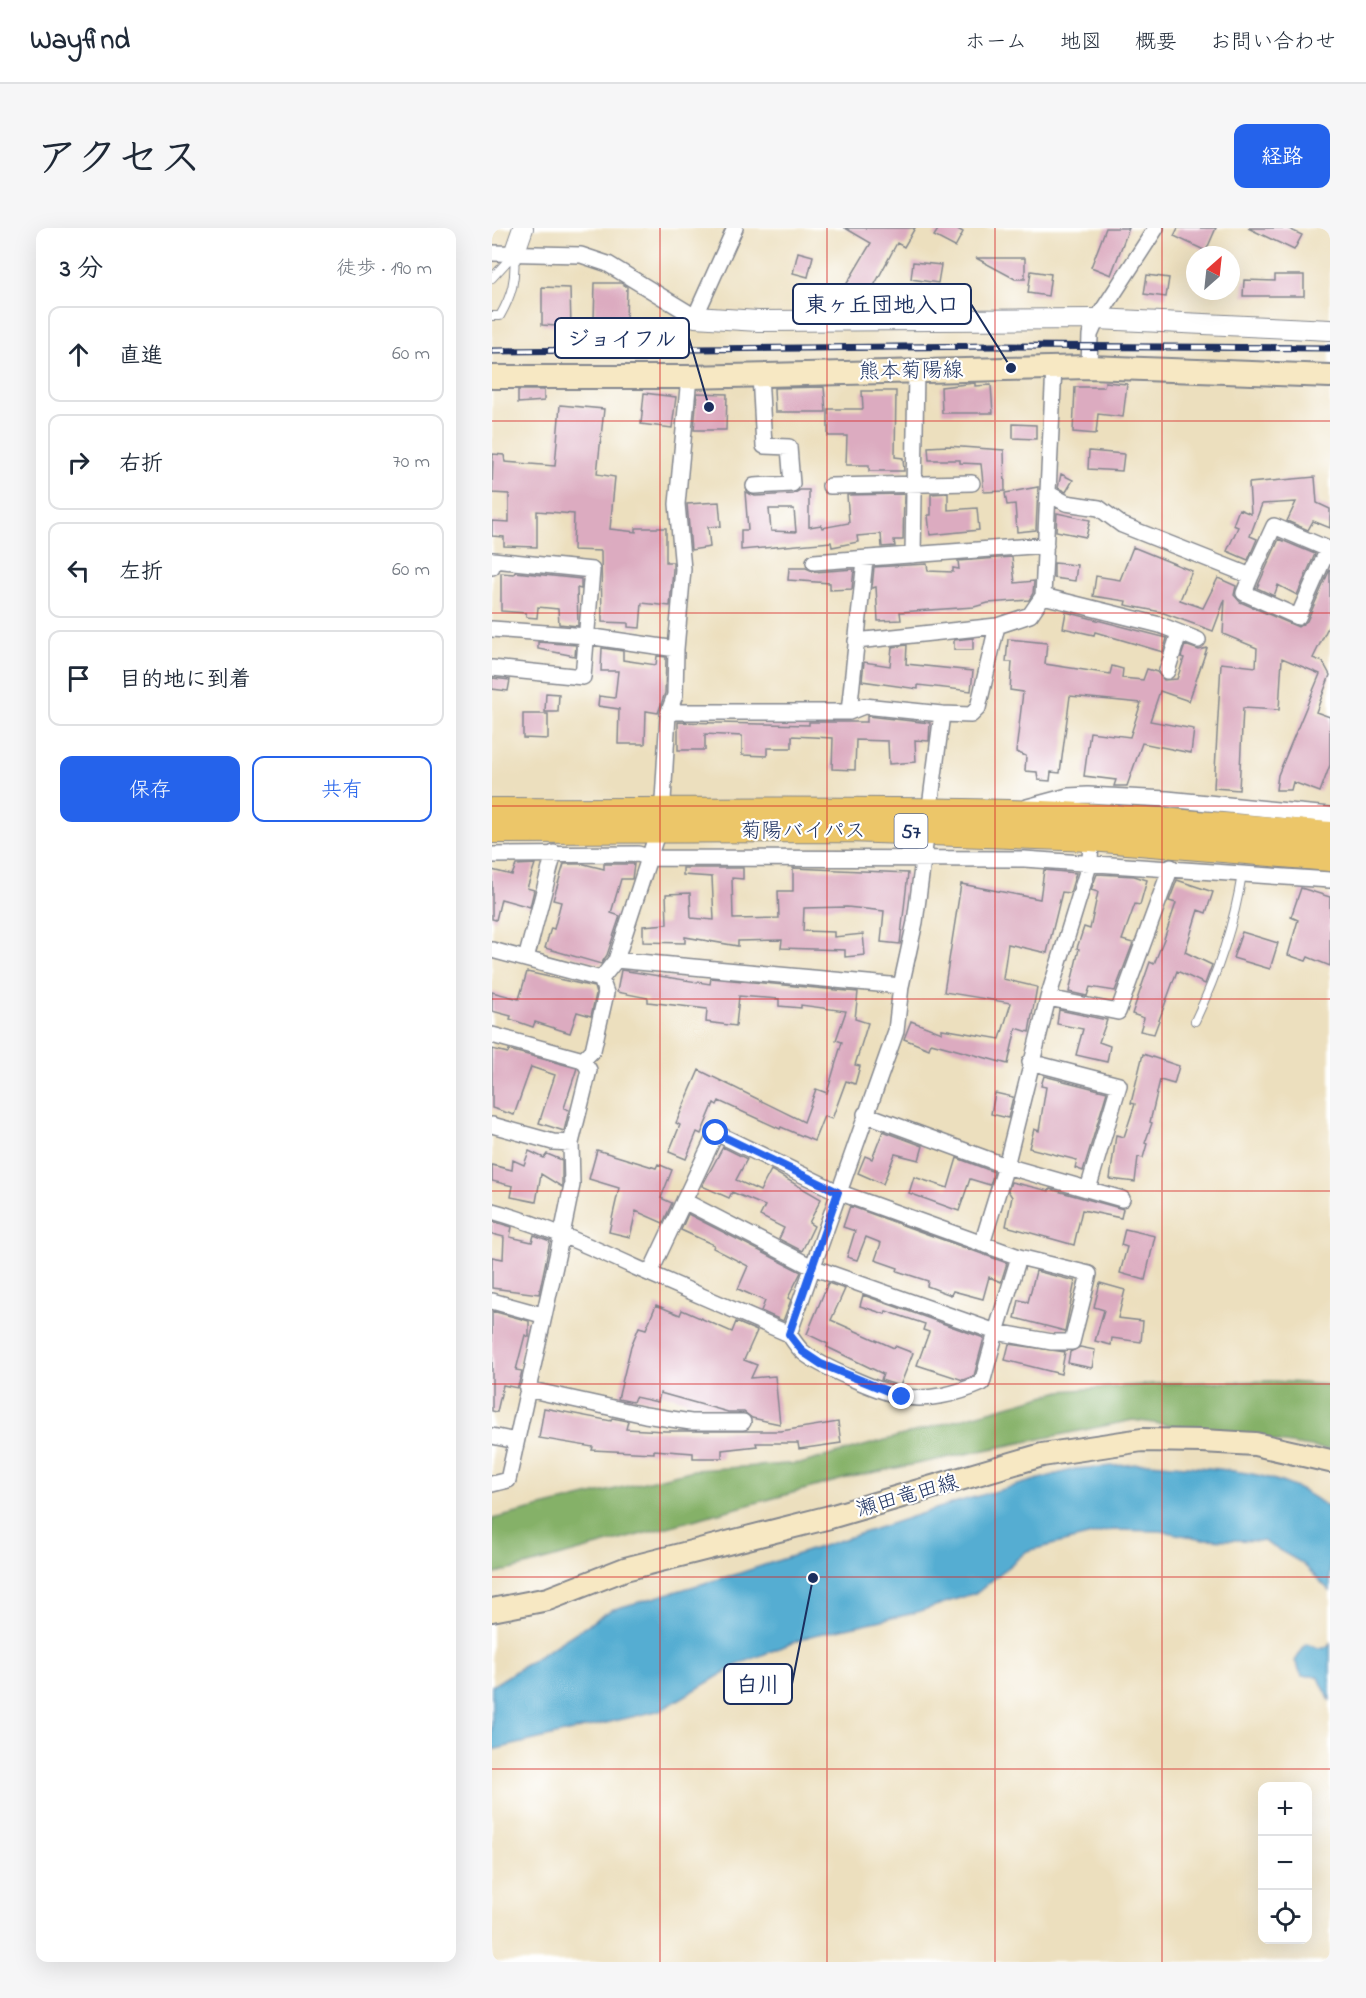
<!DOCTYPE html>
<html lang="ja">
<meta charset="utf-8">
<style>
:root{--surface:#fff;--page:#f6f6f7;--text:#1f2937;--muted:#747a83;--line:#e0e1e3;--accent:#2563eb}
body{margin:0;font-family:"Indie Flower","Klee One",sans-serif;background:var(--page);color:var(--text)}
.controls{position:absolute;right:18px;bottom:18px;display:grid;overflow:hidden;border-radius:12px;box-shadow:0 6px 24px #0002}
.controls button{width:54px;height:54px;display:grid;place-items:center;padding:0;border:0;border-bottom:2px solid var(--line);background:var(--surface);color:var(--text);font:30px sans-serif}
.compass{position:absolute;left:694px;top:18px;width:54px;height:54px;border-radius:50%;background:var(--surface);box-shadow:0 6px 24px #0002;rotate:27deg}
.stop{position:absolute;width:18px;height:18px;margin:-14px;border:4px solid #2563eb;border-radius:50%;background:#fff}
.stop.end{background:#2563eb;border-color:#fff;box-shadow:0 2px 6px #0008}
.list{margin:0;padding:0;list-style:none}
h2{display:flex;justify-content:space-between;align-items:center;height:78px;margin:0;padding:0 24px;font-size:26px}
h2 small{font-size:20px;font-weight:400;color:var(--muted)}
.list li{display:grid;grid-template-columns:39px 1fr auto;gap:18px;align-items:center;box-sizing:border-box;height:96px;margin:0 12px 12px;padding:0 12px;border:2px solid var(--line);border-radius:12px}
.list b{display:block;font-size:22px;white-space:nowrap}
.list em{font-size:20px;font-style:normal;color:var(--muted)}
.actions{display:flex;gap:12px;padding:18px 24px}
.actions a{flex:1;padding:14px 0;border:2px solid var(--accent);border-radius:12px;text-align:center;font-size:21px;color:var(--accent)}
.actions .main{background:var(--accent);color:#fff}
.icon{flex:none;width:33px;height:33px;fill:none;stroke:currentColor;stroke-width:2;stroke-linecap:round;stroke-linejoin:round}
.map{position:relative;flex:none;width:838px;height:1734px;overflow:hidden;border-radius:12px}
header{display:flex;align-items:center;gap:36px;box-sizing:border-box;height:84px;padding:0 30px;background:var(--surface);border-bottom:2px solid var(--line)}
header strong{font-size:28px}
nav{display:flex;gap:33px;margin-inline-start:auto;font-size:21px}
.intro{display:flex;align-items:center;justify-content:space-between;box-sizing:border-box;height:144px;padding:0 36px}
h1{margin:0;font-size:42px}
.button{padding:15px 27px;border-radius:12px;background:var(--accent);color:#fff;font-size:21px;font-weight:700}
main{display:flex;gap:36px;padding:0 36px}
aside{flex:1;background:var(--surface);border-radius:12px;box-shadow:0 6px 24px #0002}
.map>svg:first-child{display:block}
</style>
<header>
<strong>Wayfind</strong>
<nav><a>ホーム</a><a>地図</a><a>概要</a><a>お問い合わせ</a></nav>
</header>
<div class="intro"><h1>アクセス</h1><a class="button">経路</a></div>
<main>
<aside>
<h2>3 分<small>徒歩 · 190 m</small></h2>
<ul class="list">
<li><svg class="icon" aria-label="ahead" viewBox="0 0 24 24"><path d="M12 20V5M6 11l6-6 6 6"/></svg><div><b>直進</b></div><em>60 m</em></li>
<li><svg class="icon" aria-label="right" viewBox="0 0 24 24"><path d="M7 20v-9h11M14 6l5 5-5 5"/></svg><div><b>右折</b></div><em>70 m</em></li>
<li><svg class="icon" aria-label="left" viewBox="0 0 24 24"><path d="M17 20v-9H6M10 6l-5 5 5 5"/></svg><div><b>左折</b></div><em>60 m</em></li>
<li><svg class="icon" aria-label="arrive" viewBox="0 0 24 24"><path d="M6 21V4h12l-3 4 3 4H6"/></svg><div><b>目的地に到着</b></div></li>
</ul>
<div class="actions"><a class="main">保存</a><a>共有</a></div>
</aside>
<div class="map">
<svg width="838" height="1734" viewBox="0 0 838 1734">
<rect width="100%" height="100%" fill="#fff"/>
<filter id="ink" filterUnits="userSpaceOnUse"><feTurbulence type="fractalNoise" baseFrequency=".0167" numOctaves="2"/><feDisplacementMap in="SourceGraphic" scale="12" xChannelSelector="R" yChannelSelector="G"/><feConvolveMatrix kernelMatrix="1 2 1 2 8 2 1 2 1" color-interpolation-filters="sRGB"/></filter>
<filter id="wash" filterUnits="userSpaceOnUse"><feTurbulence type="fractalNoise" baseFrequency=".008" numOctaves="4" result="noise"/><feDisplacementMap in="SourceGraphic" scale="24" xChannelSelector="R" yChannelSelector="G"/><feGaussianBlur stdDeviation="1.35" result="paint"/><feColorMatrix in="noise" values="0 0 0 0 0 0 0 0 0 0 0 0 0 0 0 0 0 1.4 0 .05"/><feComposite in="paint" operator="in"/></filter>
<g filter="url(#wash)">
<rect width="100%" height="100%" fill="#ecdfbe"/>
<path fill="#85b168" stroke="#507063" stroke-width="1.5" d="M781,1153L838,1157V1222L641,1192L355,1250L0,1347V1291L202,1242L311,1235L569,1163L674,1155Z"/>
<path fill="#55add2" stroke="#386e98" stroke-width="1.5" d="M658,1235C719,1241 791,1239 838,1282V1363L810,1335L771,1313L711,1311L669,1303L620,1302L535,1323L486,1364L422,1385L318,1408L247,1436L169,1482L0,1522V1458L119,1382L248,1345L465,1274L583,1241Z
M838,1414V1473L826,1448H810L803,1433L814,1416L826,1420L837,1418Z"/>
<g id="blocks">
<path fill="#dcabc0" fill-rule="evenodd" d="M353,0H423L412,19L405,15L376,69L354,57L379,15Z
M447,0H464L471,4L463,19L442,8Z
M614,0H637L619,47L599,39Z
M686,0H724L714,23L682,8Z
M756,0H795L810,7L802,22Z
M306,24L321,28L316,49L301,45Z
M484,30H533V51H523Z
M421,34L449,37L446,55L419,51Z
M539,43L559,46L556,68L536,65Z
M655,47L677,50L674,69L652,66Z
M783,47H812V68H751L752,52L783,53Z
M103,55H129L135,59L134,92H102Z
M50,59L78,60L79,99L50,97Z
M613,154L635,156L631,189L606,186L604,206L581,204L583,159H612Z
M483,155V158L499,157L501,185H450L449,159Z
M332,159L334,184H283L282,160Z
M26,162H52V173L26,175Z
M370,163H404L403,229L411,230L412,243H377V237H354L355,208H336V181H371Z
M152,165L184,169L180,200L149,196Z
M205,165L235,166L234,202H202Z
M68,177L112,181L105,246L123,249L118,301L144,304V300H174V334H181V341L178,378L150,375L148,400L136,399V395L110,394L109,323L81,322L82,286L45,283V319L12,318V309L0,308V293L17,294V266L0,265L1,226L12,227L13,234L63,238Z
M521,196L544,197V211L521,210Z
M455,218L512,222L513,263L492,264L489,236L468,235V232H437L436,219Z
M597,223L632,226L630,243L596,241Z
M569,246L581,252L574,264L566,260Z
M823,249L825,275L838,281V300L821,293L816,302L795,293L804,274L770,276L758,308L765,311L756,332L735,323L746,299L741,297L747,281L759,286L757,255Z
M546,259L544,302L525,304L523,276L515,277L513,265Z
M308,262H317V299L329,297L330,300L357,295L355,267L412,266L411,312H402L403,318L390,319L389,306L365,308L366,314L340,319L339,314L249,322V302H256L253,264L263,268L301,266ZM277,281H302L304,304L279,303Z
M456,265V282L485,280L487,302L438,307L436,287H439V266Z
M227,274L229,298L216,299L218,319L199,322L195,276Z
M565,285L598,292L594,309L564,303Z
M787,311L823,326L805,367L786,357L782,368L765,360Z
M641,319L700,343L688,372L711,380L726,350L744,358L742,367L748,374L806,399L815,393L838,341V395L821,430L831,434L838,447L824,484L838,489V537L828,564L801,554L799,562H784L786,547L828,446L790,430L787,482L751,480L747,562L722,560L729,435L764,439L765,420L731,406L733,371L721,403L669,384L633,377L634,373L601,368L604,348L628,352Z
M520,329L523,355L542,353L541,365L537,372L496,375L482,379L408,384L409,392L386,393L384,359L380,360L382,339L435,336L436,343L461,344V340L467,341L466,333Z
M562,335L585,337L583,353L562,350Z
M297,340H314L323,344L362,341L360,361L338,362V355L296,352Z
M23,344L89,351V361L85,360L86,398L67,396L66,381L46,379L45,390L34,389V385L9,383V345L22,346Z
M574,384L675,410L671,424L603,404L602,407L571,400Z
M481,410V422H462V412Z
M516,411L555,415L553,436L618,446L620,438L631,441L630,450L651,452L655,441L665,444L672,452L685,451L692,430L689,429L693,417L707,422L715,420L697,473L668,463L658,493L702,501L699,525L650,515L635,558H622L624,552L592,548L598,504L638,509L649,475L578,468L568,545L559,544L558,553L546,552L545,544L533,543L534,528L524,524L531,464L518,462L520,434H514Z
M46,414L84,417L83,428L46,421Z
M415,417L414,436L481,443L479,463L426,457V461L370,453L372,434L398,438L400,419Z
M110,420L131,423V432L164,437L165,428L174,429L173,465L166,485L154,483L153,516H126L127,481L106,478L107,468L123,470L126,443H109Z
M0,450L18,452L16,463L0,461Z
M54,465L67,466L66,484H53Z
M31,486H56V511L31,510Z
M375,488L438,495L437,513L423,512L424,534L397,536L396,513L364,512L363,542L340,541L341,510L300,508V520H275V528L250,527V508L213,506V522H186V494L317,497V494H375Z
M43,636L35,660L42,662L38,679L9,671L4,692L0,691V642L20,647L24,637Z
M72,636H92L112,641V636H142L140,651H129L119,685L128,688L115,727L109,736L53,720L59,700L62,701L69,674L61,672Z
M191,640H251V651L240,650L241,691L287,690L286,663H301V640L416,645L408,716L389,714L392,683L355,679L312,680L311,703L342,704V709L371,706L373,727L353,729V722L289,720L290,712L246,713V718L193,709V715L151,714V698L175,696L174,666L198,665L199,690L222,692L220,649L191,647Z
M552,642L584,645L578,665L570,664L555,725L516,716L511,751L545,759L537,804L524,800L516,836L439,815L437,821L412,811L419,793L450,805V801L508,811L519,775L452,764L469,656L548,671Z
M605,646L642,648L655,652L648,677L643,676L630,712L641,715L623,763L598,759L595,768L577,764L587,721L585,720L592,699L598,701L606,664L599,662Z
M685,652L721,664L714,685L706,682L693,724L720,737L713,756L685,743L662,806L648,803L652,790L640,786L658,734L662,736L672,711L684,675L677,673Z
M809,660L838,669V738L816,729L814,733L796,727L806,692L799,689Z
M750,704L786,715L778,741L741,730Z
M129,742L218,756L219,750L366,764L363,791L376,795L363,837L368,838L363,856L354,853L340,891L332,888L322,913L289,899L288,901L227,873L225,877L222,875L209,906L205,904L194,931L177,924L188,897L184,895L207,842L312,894L324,861L335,865L350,814L344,812L354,783L309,777V780L287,778V771L247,768L244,798L214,794L215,781L156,774V770L125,764Z
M35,744L102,759L104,766L99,788L85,784L78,805L43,794L41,799L18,791L19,788L0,783V764L27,771Z
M567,782L615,792L607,814L618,818L615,834L584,827L591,801L565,796Z
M0,821L16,825L17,822L85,840L72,880L77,882L72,903L47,895L63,847L39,839L22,887L0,880Z
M651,826L687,838L682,856L668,852L658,894L660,895L653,915L655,916L651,930L646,929L643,954L618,951L624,907L632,909L643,876L639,875Z
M552,848L615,864L591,943L583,940L585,932L537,920L542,901L547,903L554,859L549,858Z
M503,865L521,869L516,890L499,886Z
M391,903L431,918L427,932L403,926L391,956L366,945L373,928L380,931Z
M231,919L255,931L244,952L268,963L279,942L329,971L317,995L322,998L310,1023L287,1011L292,1000L268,988L273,978L240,964L237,970L210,958Z
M105,922L164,940L166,936L180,942L169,970L180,975L171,995L144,983L138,1009L117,1004L127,960L97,951Z
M37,923L52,930L55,926L70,932V959L49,946L44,974L19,969L21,958L0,953V937L20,942L21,932L32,937Z
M465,930L502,944L498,957L478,951L467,983L417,965L422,949L456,960Z
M519,954L557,963L558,961L631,981L629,990L590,982L582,1017L514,998L520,969L516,963Z
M358,978L515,1035L509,1054L497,1049L491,1071L461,1063L459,1067L435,1058L436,1053L405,1043L406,1040L383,1032L389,1015L374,1009L365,1032L355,1029L363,1003L351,999Z
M196,986L309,1044L296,1070L299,1072L291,1093L269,1083L273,1073L246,1061L256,1038L221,1020L222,1017L189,1002Z
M0,993L20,999L18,1009L40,1014L42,1007L58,1013L47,1066L0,1060V1029L11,1031L12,1009L0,1006Z
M633,1001L663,1008L653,1052L628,1045L635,1019L629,1017Z
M544,1043L583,1053L573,1103L523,1090L527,1072L536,1074Z
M336,1055L353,1061L339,1092L402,1120L403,1118L421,1125L408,1158L389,1152L391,1146L335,1119L336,1116L315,1106Z
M608,1055L633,1062L626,1090L651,1093L649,1114L620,1110L619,1117L603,1113L612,1082L602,1079Z
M371,1067L492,1110L482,1148L471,1152L425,1137L437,1104L431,1102L433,1096L394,1083L393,1086L368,1078Z
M164,1077L188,1087L190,1082L240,1104L244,1094L265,1103L252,1132L265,1137L259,1150L283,1148L288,1196L260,1190L252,1184H236L168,1165L166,1174L143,1169L141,1174L126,1171L139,1118L147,1099L154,1101Z
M0,1083L37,1093V1109L33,1107L24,1142L30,1143L27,1155L25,1160L11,1157L5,1184L0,1183Z
M517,1116L573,1124L569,1146L513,1132Z
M588,1119L603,1122L600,1140L576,1135L578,1124Z
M52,1180L119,1193L120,1190L136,1193L134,1201L173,1203H289L346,1194L349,1215L307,1221L306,1215H264L265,1218L230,1222V1230H201V1225L162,1222V1225L100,1222L101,1219L47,1210Z"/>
</g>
</g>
<g filter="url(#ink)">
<use href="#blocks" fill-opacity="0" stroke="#84878e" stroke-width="1.5"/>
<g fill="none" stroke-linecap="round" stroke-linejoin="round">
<g stroke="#84878e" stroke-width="10">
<path id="service" d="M0,50L21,27
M0,88H8C20,67 24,51 22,27
M703,793C725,747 742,697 750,646"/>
</g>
<g stroke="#84878e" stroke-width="18">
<path id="minor" d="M0,25L89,27L116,36L203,89L243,0
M597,139L598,107L605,91L664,0
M262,258L300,256L297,219L272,218L268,147
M338,258L480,255
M557,266L574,275L607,280L630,297L759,348L782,298L836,321L806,389L752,365L759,348
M421,327L424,141
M322,334L554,317
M0,339L1,332L100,342L91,449L0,440
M551,368L668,397L706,412
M0,401L95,408L184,421
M364,413L505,398
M675,443L687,405
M178,484H357L372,478L450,486L423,694L409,758L404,803L297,1106
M357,484L373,332
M450,486L479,487L486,480L505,398L538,387L551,368L562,139
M535,579L576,568L596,567L675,571L838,587
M0,627L146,626L159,630L532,631L838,652
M0,722L109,751
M34,731L62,625
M124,732L409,758
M556,770L626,784L679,639
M0,807L91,832L97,842L79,915L80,957L70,1006L16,1252L0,1256
M91,832L101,822L114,765L109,751L124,732L170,590L176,486L183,467L184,421L191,341L185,276L197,149
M538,834L627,857L596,961
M373,886L514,938L630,971
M0,897L61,914L79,915
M192,973L320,1039L504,1104L527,1029
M0,983C51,997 97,1018 145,1040C196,1062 246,1084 297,1106C301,1112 306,1120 311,1124C327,1138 388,1164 409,1168C435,1174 467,1165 490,1155L504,1104L560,1114H580L597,1046L527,1029L346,964L224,905L158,1045
M490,1016L514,938L556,770L598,634L599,610
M0,1073L50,1087
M35,1161L153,1187L199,1194H251
M0,1208L24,1213"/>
</g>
<g stroke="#84878e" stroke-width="22">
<path id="tertiary" d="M22,26L31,0
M203,89L266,93L605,91L838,102"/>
</g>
<g stroke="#84878e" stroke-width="26">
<path id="secondary" d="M0,149H197L597,139L838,148
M0,1382L56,1371L133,1341L338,1289L550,1227L650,1212L710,1213L763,1216L838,1233"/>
</g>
<g stroke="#84878e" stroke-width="28">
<path id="trunk" d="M0,583C172,584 345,580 517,585C624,588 731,598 838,607
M0,602L357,601L599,610L838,630"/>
</g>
<use href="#service" stroke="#fff" stroke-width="8"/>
<use href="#minor" stroke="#fff" stroke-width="15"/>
<use href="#tertiary" stroke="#fff" stroke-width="20"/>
<use href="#secondary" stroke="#f7e8c3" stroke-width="22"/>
<use href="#trunk" stroke="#ecc669" stroke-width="26"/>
<g stroke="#1b2f5e" stroke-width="7">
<path id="rail" d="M0,123L502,118L838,120"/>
</g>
<use href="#rail" stroke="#fff" stroke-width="4.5" stroke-dasharray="14" stroke-linecap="butt"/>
</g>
</g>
<g fill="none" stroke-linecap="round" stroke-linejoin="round" filter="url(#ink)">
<path stroke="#2563eb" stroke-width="8" d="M224,905L346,964L297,1106L311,1124L329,1136L410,1169"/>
</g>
<path fill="none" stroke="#d62828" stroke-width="1.5" stroke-opacity="0.55" d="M168,0V1734M335,0V1734M503,0V1734M670,0V1734M0,193H838M0,385H838M0,578H838M0,771H838M0,963H838M0,1156H838M0,1349H838M0,1541H838"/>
<g text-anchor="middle" stroke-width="4.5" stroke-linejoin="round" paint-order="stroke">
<rect fill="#fff" stroke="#5f6d8e" stroke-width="1.5" x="402.5" y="586" width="33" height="34" rx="4.5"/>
<g font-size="20" font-weight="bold" fill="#1b2f5e">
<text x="419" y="610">57</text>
</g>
<g font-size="21" fill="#1b2f5e" stroke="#fff">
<text transform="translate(419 142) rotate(-1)" y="7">熊本菊陽線</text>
<text x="311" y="609">菊陽バイパス</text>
<text transform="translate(415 1267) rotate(-16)" y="7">瀬田竜田線</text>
</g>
</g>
<path fill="none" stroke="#1b2f5e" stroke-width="2" d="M519 140L479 76M217 179L197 110M321 1350L300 1456"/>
<g fill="#1b2f5e" stroke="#fff" stroke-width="2">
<circle cx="519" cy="140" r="6"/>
<circle cx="217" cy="179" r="6"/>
<circle cx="321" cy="1350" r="6"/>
</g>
<g fill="#fff" stroke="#1b2f5e" stroke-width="2">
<rect x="301" y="56" width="178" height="40" rx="6"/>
<rect x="63" y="90" width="134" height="40" rx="6"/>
<rect x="232" y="1436" width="68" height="40" rx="6"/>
</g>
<g font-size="22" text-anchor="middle" font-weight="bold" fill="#1b2f5e">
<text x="390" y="84">東ヶ丘団地入口</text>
<text x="130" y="118">ジョイフル</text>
<text x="266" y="1464">白川</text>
</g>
</svg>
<div class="controls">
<button>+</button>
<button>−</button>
<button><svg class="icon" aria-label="locate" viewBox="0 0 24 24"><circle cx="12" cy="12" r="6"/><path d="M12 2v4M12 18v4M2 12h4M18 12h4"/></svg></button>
</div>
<svg class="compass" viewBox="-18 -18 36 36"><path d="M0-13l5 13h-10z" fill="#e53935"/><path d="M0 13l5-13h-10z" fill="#747a83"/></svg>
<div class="stop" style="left:224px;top:905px"></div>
<div class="stop end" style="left:410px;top:1169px"></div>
</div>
</main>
